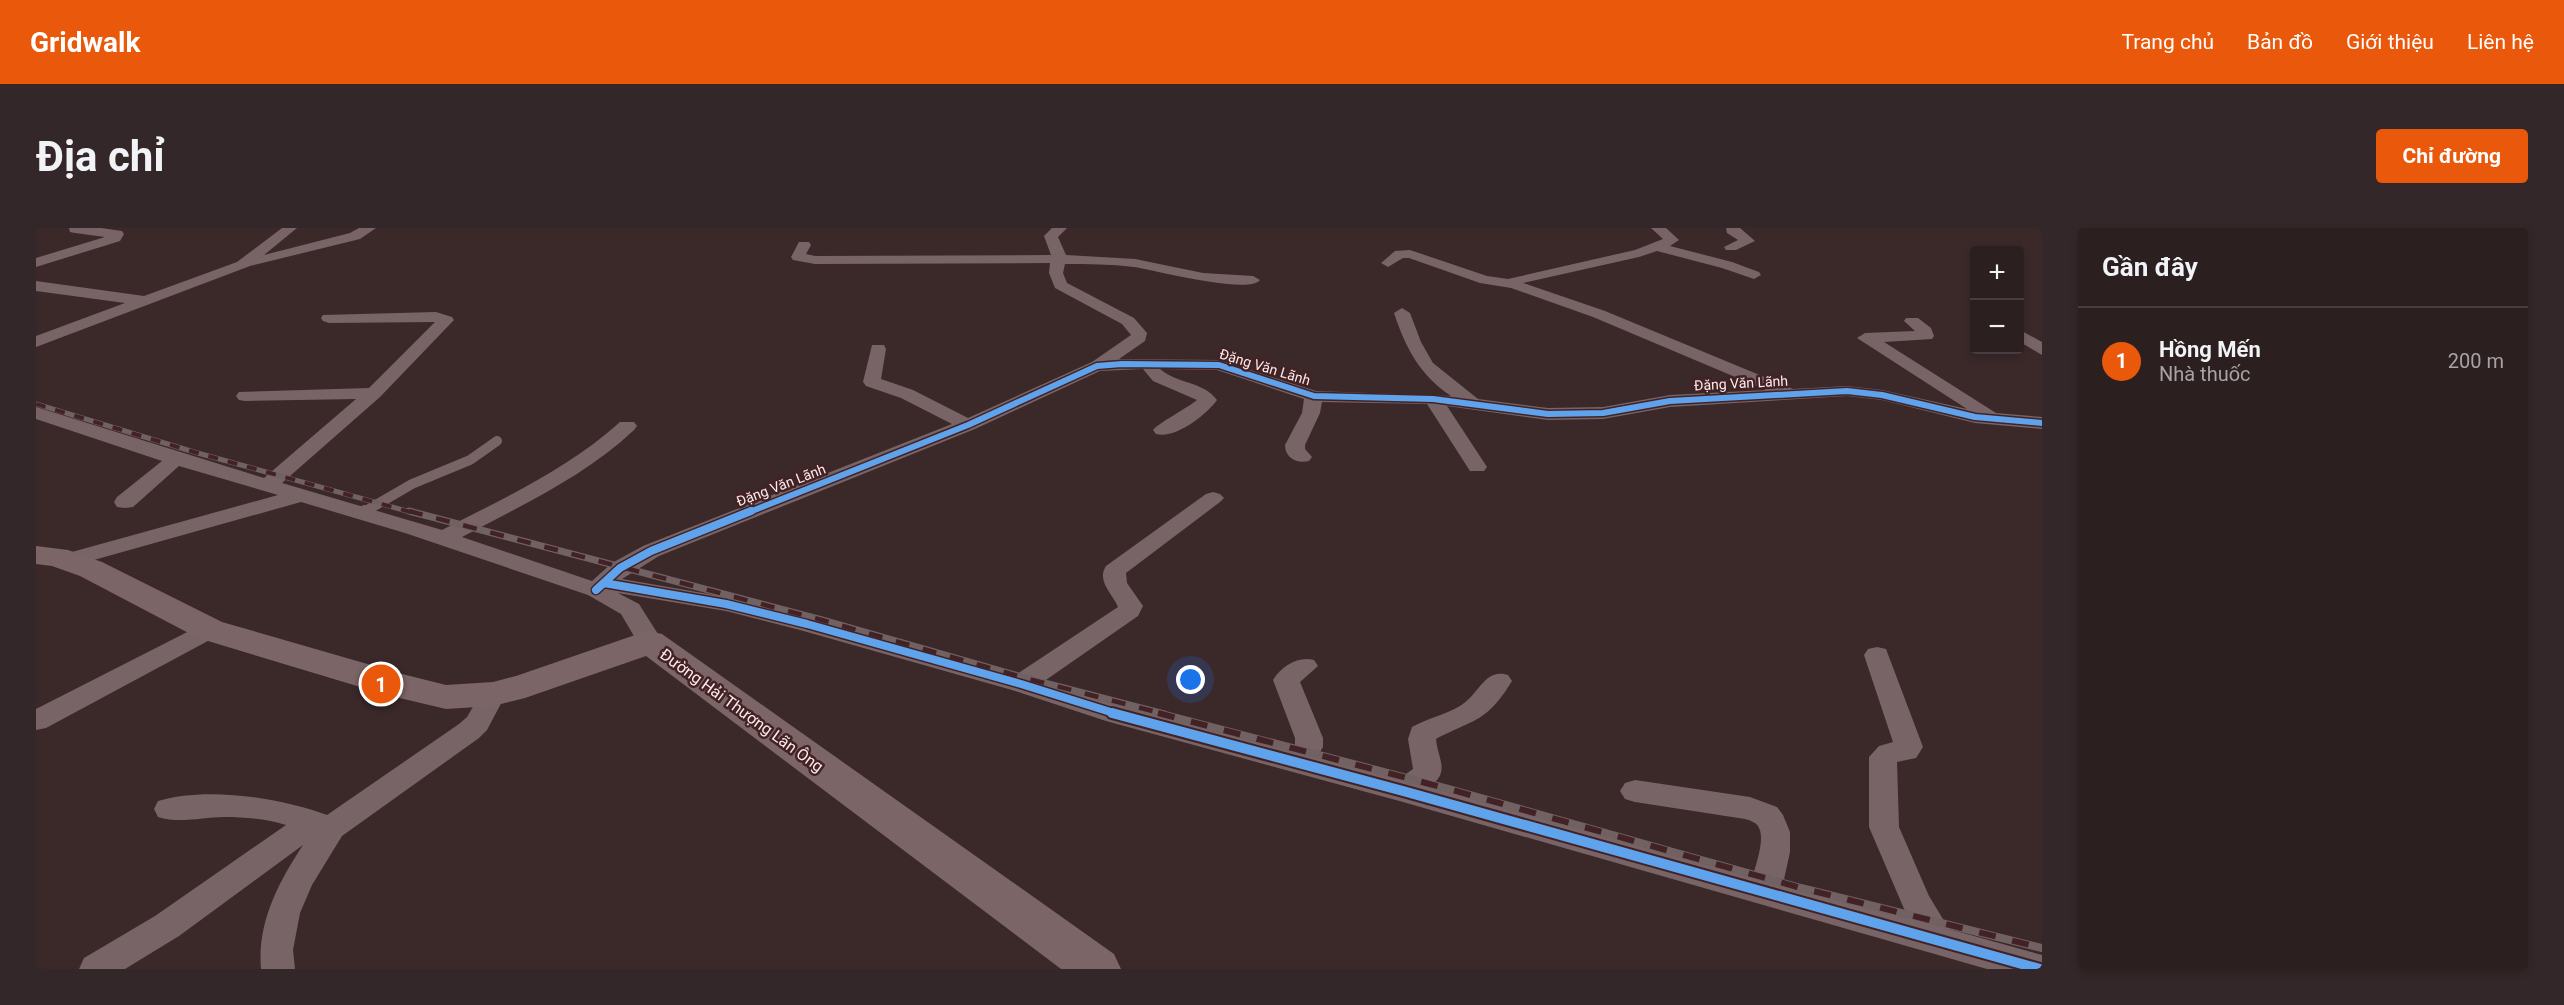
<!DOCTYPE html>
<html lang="vi">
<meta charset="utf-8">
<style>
:root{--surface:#2c1f20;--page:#342729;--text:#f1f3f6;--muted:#a6a2a5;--line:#483d3e;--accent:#ea580c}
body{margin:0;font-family:Roboto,sans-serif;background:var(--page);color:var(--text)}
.controls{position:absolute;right:18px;top:18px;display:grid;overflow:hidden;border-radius:6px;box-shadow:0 3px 9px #0003}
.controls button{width:54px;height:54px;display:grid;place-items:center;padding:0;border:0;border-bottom:2px solid var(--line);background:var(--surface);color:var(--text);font:30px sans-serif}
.you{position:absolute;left:1155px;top:452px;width:21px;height:21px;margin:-15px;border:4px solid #fff;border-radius:50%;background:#1a73e8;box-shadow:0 0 0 9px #1a73e833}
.badge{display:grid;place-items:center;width:39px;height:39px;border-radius:50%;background:var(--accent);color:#fff;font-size:20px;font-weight:700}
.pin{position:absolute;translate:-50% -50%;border:3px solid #fff;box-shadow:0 2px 6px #0006}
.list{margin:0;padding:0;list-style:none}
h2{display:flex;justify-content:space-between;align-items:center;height:78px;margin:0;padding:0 24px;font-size:26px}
h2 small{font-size:20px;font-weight:400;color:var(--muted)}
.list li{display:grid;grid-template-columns:39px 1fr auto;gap:18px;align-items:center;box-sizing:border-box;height:108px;padding:0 24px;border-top:2px solid var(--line)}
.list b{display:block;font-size:22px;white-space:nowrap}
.list p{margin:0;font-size:20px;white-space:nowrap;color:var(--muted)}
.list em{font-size:20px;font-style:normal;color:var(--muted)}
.map{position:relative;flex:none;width:2006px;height:741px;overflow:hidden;border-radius:6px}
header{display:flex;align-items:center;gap:36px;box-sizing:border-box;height:84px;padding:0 30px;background:var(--accent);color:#fff}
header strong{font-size:28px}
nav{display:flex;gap:33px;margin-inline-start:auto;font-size:21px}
.intro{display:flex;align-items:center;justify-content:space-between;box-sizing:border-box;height:144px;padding:0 36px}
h1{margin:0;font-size:42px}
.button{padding:15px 27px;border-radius:6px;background:var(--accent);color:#fff;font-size:21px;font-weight:700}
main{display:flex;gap:36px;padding:0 36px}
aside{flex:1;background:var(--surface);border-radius:6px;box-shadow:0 3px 9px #0003}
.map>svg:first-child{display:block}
</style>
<header>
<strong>Gridwalk</strong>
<nav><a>Trang chủ</a><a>Bản đồ</a><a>Giới thiệu</a><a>Liên hệ</a></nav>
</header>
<div class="intro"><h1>Địa chỉ</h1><a class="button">Chỉ đường</a></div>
<main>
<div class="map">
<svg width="2006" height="741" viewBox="0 0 2006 741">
<rect width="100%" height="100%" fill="#3b292a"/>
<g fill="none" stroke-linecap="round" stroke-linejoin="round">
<path stroke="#786466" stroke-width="10" d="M326,285L376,256L434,232L461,213"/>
<path stroke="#786466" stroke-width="12" d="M326,285L329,283"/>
<path fill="#786466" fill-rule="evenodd" d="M33,0H65L86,3L88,6L84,13L0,39V30L69,9L39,5L34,4Z
M246,0H261L228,27L314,5L323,0H340L324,11L214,38L0,119V108L89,75L0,63V53L108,68L201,34Z
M1016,0H1031L1022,9L1030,27L1099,31L1167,45L1217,48L1224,52C1212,67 1119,42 1098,39C1075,36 1052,36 1029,36L1027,45L1031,55L1098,90L1111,105L1109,113L1083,131L1183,132L1280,163L1415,168C1384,147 1370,121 1358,85L1366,80L1374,85L1385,114L1397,135L1442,171L1512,180L1567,179L1634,167L1730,162L1557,89L1475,60L1444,55L1373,30H1367L1352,39L1345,35L1359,23L1374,22L1451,48L1472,51L1599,22L1627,11L1615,0H1630L1643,12L1634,18L1696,34L1723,44L1725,47L1718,51L1686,40L1621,23L1603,29L1487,55L1569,83L1757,161L1811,158L1846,162L1931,181L1821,110L1829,105L1879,103L1868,93L1870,90H1882L1895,100L1898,108L1896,111L1848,114L1960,185L2006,189V201L1939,195L1846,172L1811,168L1634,179L1567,191L1512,192L1411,178L1451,239L1448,243H1434L1391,176L1286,174L1284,185L1269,217V221L1276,229L1273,233C1261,236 1249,230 1249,217L1266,185L1268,171L1181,142L1124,141C1141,156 1167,153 1181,172C1170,187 1140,211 1120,206L1117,202C1124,194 1150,181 1161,172L1117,153L1107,141L1064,143L939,201L623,328L586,351L690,369L780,391L981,446L1082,379C1077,366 1060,353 1070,338L1170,266L1177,264L1184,266L1188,270L1184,274L1090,345L1091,355L1107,378L1102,388L1007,454L1085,478L1255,523L1259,517V510L1237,452C1246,438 1262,428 1278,432L1282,438L1264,454L1287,510V519L1281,529L1363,551L1377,541L1372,511L1376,499C1392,490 1409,487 1424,478C1444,466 1448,440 1472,447L1476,453C1450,495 1440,490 1400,511C1402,532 1415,544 1393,559L1717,648C1720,635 1730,610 1722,598C1719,594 1713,592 1709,591L1599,574L1589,571L1584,563L1589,555L1599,552L1714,569L1741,579L1747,587L1754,604V624L1747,656L1872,690L1833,599V529L1843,518L1857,514L1828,427L1832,421L1841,419L1850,421L1887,519L1880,530L1861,534L1863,599L1893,668L1913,701L2006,727V741H1951L1367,574L1070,493L976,462L764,402L690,383L582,365L603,376L627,414L623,420L614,422L605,420L585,386L552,367L369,305L265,274L33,339L25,337L22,332L25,327L242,267L143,238L97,279L89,280L81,279L78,274L81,269L126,233L0,191V179L228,250L320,171L209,173L203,172L200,168L203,164L333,160L399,94L293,95L287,93L285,90L287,87L400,84L416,89L418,92L344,169L246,255L406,302C468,270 532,241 584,194H598L601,198L598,202C548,249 486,277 426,309L556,353L576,335L607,318L916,196L865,170L830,158L827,154L836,117H848L850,121L845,151L877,162L932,190L1056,134L1095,107L1086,96L1019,60L1013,45L1014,35L779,36L757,32L755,29L763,14H773L775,17L770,26L779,28L1015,27L1008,8Z
M1690,0H1704L1719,13L1700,22H1690L1688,19L1702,12L1691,5Z
M1984,102L2006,114V127L1984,114Z
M174,394L183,397L186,402L183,407L10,500L0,502V481L165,397Z
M457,457L466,460L470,466L451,502L443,510L306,608L276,657L264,685L257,722L259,741H225C221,695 242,655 267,617L143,708L89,741H43L48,730L119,688L250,597C231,591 209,589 188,589C167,589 144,596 122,589L118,581L122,573C171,558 245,570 291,587L423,496L431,489L448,460Z"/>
<path fill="#7c6566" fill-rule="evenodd" d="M0,318L32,322L66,334L186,394L366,446L410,457L457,454L480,448L602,406L614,403L626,406L1078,726L1085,741H1025L610,428L489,470L457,478L410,481L351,467L162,410L44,348L16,338L0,336Z"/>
<g stroke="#726162" stroke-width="5">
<path id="rail-far2" d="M0,176L158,224L378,285"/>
</g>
<g stroke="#726162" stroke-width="7">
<path id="rail-far1" d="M373,283L786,392L993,451L1128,486"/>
</g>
<g stroke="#726162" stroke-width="8">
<path id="rail" d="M1122,485L1413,561L1765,660L2006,720"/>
</g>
<use href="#rail-far2" stroke="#422224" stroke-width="4" stroke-dasharray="10" stroke-linecap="butt"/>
<use href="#rail-far1" stroke="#422224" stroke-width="4.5" stroke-dasharray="14" stroke-linecap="butt"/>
<use href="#rail" stroke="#422224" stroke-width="6" stroke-dasharray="17" stroke-linecap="butt"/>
<g stroke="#422224" stroke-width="9">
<path id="cycleway-far2" d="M711,285L932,197L1061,138L1086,136L1183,137L1278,168L1397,171L1512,186L1567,185L1634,173L1811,163L1846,167L1939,189L2006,195"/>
</g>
<g stroke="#422224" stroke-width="11">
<path id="cycleway-far1" d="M568,355L690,376L771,396L985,456L1081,486
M560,362L584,340L615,323L715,283"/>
</g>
<g stroke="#422224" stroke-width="14">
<path id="cycleway" d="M1076,485L1367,563L2004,741"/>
</g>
<use href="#cycleway-far2" stroke="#60a3ed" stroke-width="6"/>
<use href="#cycleway-far1" stroke="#60a3ed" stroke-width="8"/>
<use href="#cycleway" stroke="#60a3ed" stroke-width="10"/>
</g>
<g text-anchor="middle" stroke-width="5" stroke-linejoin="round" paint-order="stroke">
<g font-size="14" fill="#fceaea" stroke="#422224">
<text transform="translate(1229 139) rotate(17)" y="5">Đặng Văn Lãnh</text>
<text transform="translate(1705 155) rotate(-3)" y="5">Đặng Văn Lãnh</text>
<text transform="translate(745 257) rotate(-21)" y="5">Đặng Văn Lãnh</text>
</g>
<g font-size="16" fill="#fceaea" stroke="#422224">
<text transform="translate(706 482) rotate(36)" y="6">Đường Hải Thượng Lãn Ông</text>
</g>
</g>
</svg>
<div class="controls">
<button>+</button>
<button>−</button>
</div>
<div class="you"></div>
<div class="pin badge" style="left:345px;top:456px">1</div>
</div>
<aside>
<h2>Gần đây<small></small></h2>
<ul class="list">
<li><span class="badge">1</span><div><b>Hồng Mến</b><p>Nhà thuốc</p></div><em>200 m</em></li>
</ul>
</aside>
</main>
